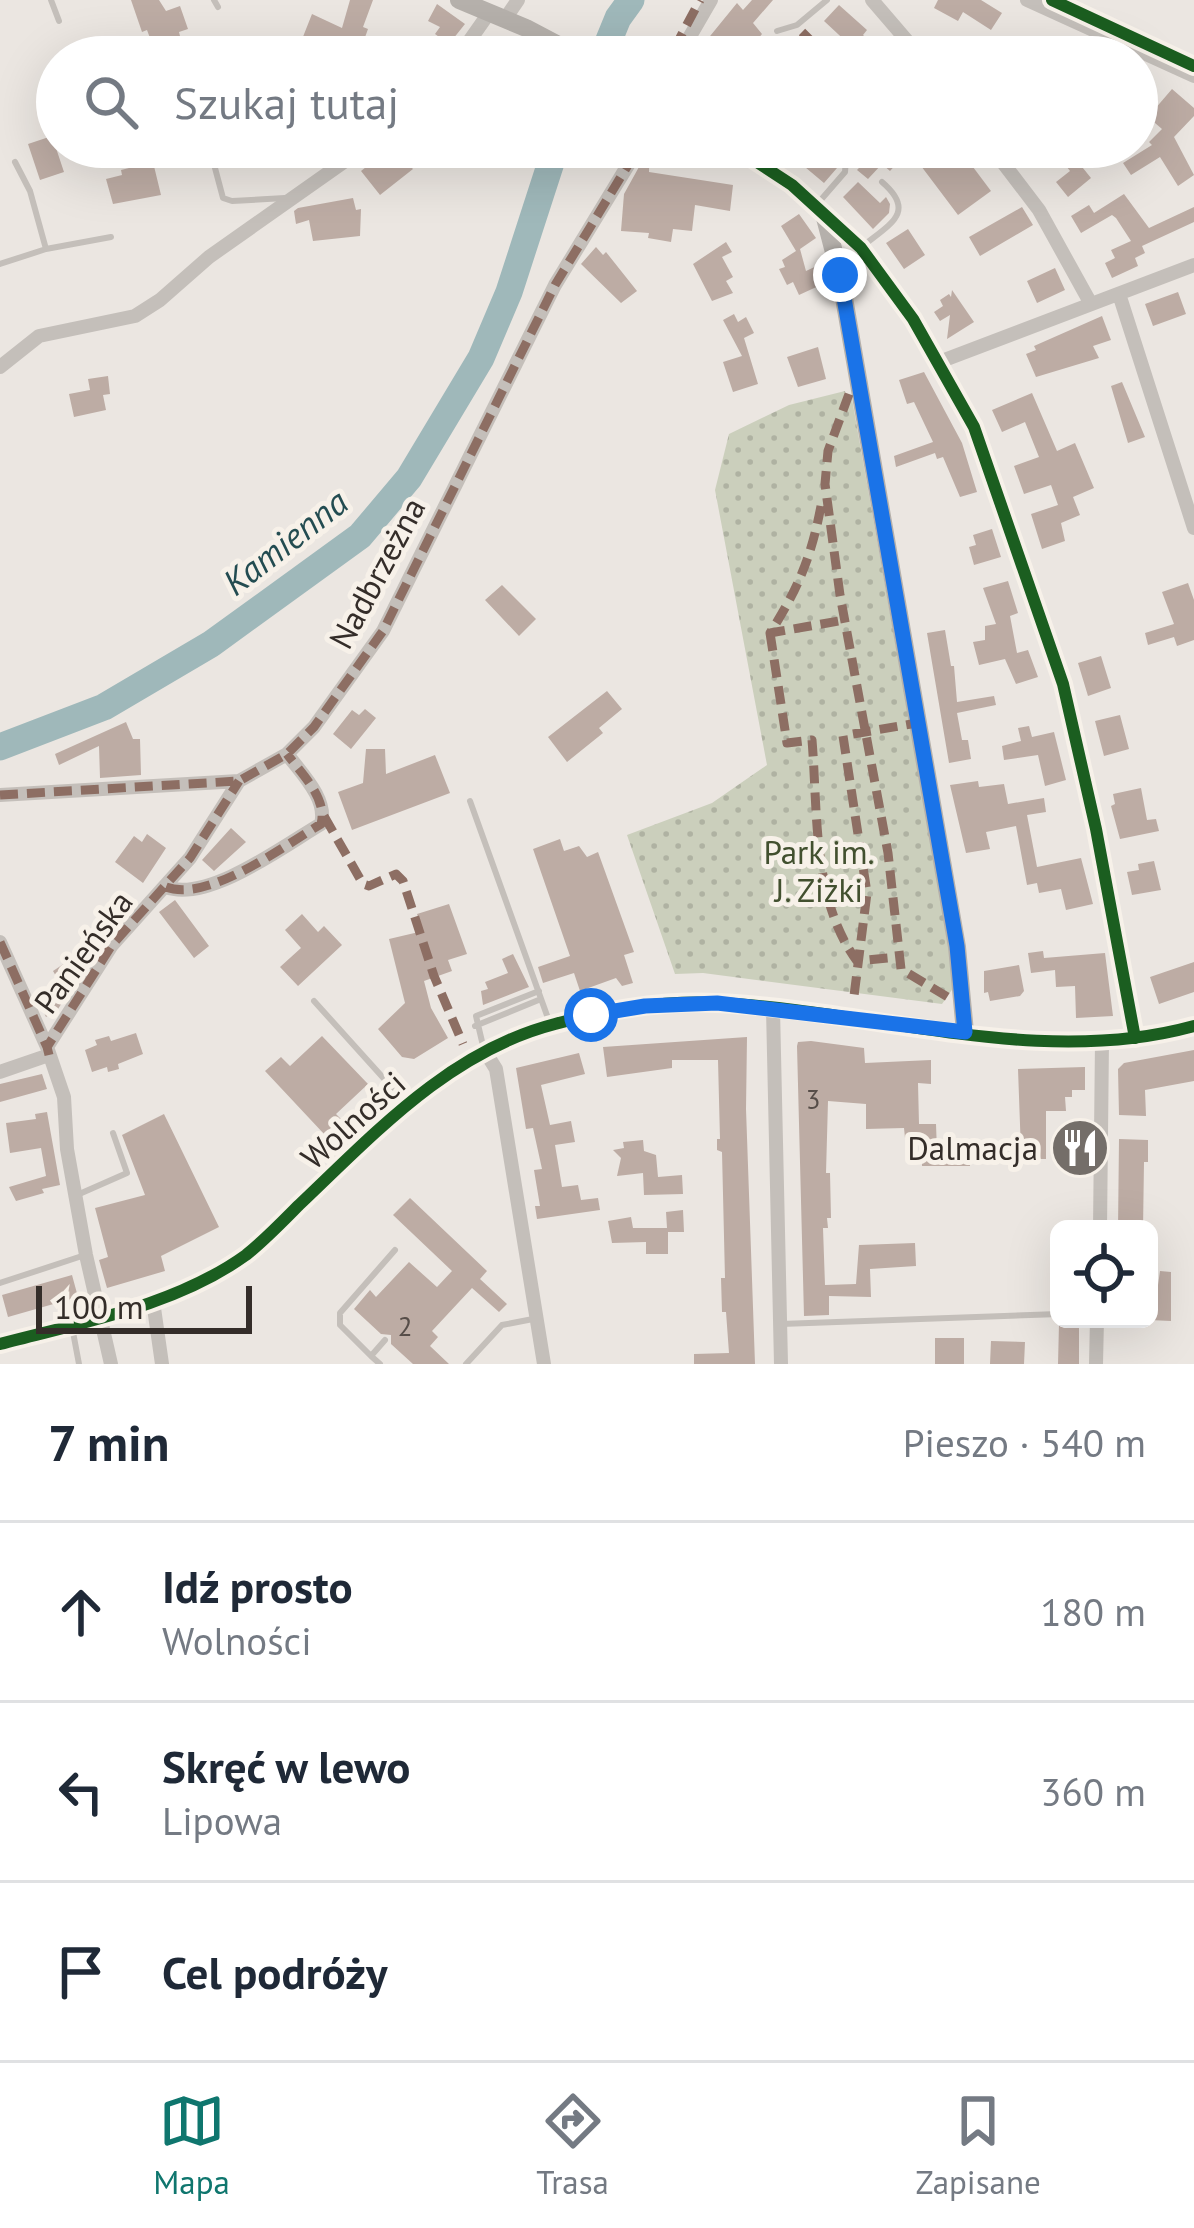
<!DOCTYPE html>
<html lang="pl">
<meta charset="utf-8">
<style>
:root{--surface:#fff;--page:#f6f6f7;--text:#1f2937;--muted:#747a83;--line:#e0e1e3;--accent:#0f766e}
body{margin:0;font-family:"PT Sans",sans-serif;background:var(--page);color:var(--text)}
.controls{position:absolute;right:36px;bottom:36px;display:grid;overflow:hidden;border-radius:18px;box-shadow:0 12px 48px #0002}
.controls button{width:108px;height:108px;display:grid;place-items:center;padding:0;border:0;border-bottom:3px solid var(--line);background:var(--surface);color:var(--text);font:60px sans-serif}
.scale{position:absolute;left:36px;bottom:30px;width:216px;box-sizing:border-box;padding-left:12px;border:6px solid #342d29;border-top:0;font-size:33px;line-height:42px;white-space:nowrap;color:#342d29;-webkit-text-stroke:9px #f7f1e9;paint-order:stroke}
.stop{position:absolute;width:36px;height:36px;margin:-27px;border:9px solid #1a73e8;border-radius:50%;background:#fff}
.stop.end{background:#1a73e8;border-color:#fff;box-shadow:0 3px 12px #0008}
.list{margin:0;padding:0;list-style:none}
h2{display:flex;justify-content:space-between;align-items:center;height:156px;margin:0;padding:0 48px;font-size:51px}
h2 small{font-size:39px;font-weight:400;color:var(--muted)}
.list li{display:grid;grid-template-columns:78px 1fr auto;gap:36px;align-items:center;box-sizing:border-box;height:180px;padding:0 48px;border-top:3px solid var(--line)}
.list b{display:block;font-size:45px;white-space:nowrap}
.list p{margin:0;font-size:39px;white-space:nowrap;color:var(--muted)}
.list em{font-size:39px;font-style:normal;color:var(--muted)}
.icon{flex:none;width:66px;height:66px;fill:none;stroke:currentColor;stroke-width:2;stroke-linecap:round;stroke-linejoin:round}
.map{position:relative;flex:none;width:1194px;height:1364px;overflow:hidden}
.search{position:absolute;background:var(--surface);box-shadow:0 12px 48px #0002;left:36px;right:36px;top:36px;height:132px;display:flex;align-items:center;gap:30px;box-sizing:border-box;padding:0 42px;border-radius:66px;color:var(--muted);font-size:45px}
.sheet{height:696px;background:var(--surface)}
nav{display:flex;justify-content:space-around;align-items:center;box-sizing:border-box;height:168px;border-top:3px solid var(--line);background:var(--surface);font-size:33px;color:var(--muted)}
nav a{display:grid;justify-items:center;gap:6px}
nav .on{color:var(--accent)}
.map>svg:first-child{display:block}
</style>
<div class="map">
<svg width="1194" height="1364" viewBox="0 0 1194 1364">
<defs>
<pattern id="grass-dots" width="8" height="8" patternUnits="userSpaceOnUse" patternTransform="scale(3)"><rect width="8" height="8" fill="#cbcfbc"/><path d="M2 2h.1M6 6h.1" fill="none" stroke="#afb2a2" stroke-width="1.8" stroke-linecap="round"/></pattern>
</defs>
<rect width="100%" height="100%" fill="#ebe6e1"/>
<path fill="url(#grass-dots)" d="M845,391L846,398L852,399L956,984L942,1004L703,973L675,974L627,835L712,803L767,765L715,490L729,434L789,405Z"/>
<g fill="none" stroke-linecap="round" stroke-linejoin="round">
<path stroke="#9fb8ba" stroke-width="27" d="M602,57L618,18L631,0
M0,747L104,707L211,644L360,536L409,478L481,358L509,292L556,147"/>
</g>
<path fill="#bdaca4" d="M131,0H159L166,11L180,6L188,29L179,32L180,36L153,46L147,30L142,32Z
M350,0H373L363,27L368,29L359,54L322,42L315,57H295L312,14L342,28Z
M752,0H773L753,23L762,34L743,57H693L737,3L743,10Z
M938,0H981L1002,13L991,30L963,12L958,21L934,8Z
M437,4L465,24L449,44L435,34L440,27L428,21Z
M839,5L867,30L863,35L886,57H853L847,51L852,47L824,21Z
M1172,89L1194,108V116L1174,137L1194,175L1178,186L1160,157L1131,175L1123,163L1152,145L1149,142L1162,129L1148,117Z
M52,136L64,172L40,180L28,144Z
M391,147L413,169L380,195L361,171Z
M650,147L649,172L733,185L730,211L695,205L692,231L673,229L671,242L648,238L649,233L621,231L624,194Z
M791,147H815L837,168L824,183L799,162L803,157Z
M879,147H958L991,191L958,215L909,150L890,171L882,164L868,179L857,170Z
M1027,147H1066L1091,178L1068,197L1056,182L1070,171L1053,149L1038,161Z
M153,162L161,195L113,204L106,179L122,175L121,170Z
M858,182L880,203L886,197L890,204L889,213L873,229L843,197Z
M1124,194L1149,228L1194,207V222L1142,246L1145,253L1135,258L1138,266L1112,278L1105,263L1115,258L1111,250L1131,241L1116,218L1112,215L1081,233L1071,216L1089,205L1094,213Z
M353,198L356,210L361,209L360,236L313,241L309,220L296,224L294,211L298,208Z
M1022,207L1033,225L980,256L969,237Z
M799,214L816,238L800,249L806,271L821,264L825,283L799,295L793,282L787,285L779,269L785,267L782,260L796,251L781,226Z
M908,229L925,255L904,269L886,243Z
M726,242L732,252L722,257L733,277L726,281L733,293L712,301L693,264Z
M596,247L603,255L606,252L637,291L621,303L581,264Z
M1055,268L1065,290L1037,303L1027,281Z
M952,290L974,322L947,339L950,315L940,321L934,312L943,306L940,300L949,294L951,297Z
M1178,292L1186,314L1153,326L1145,304Z
M734,314L738,322L746,317L754,333L744,338L758,384L733,392L723,362L742,356L723,320Z
M1102,316L1111,340L1093,346L1099,358L1036,377L1026,354L1036,350L1034,346Z
M818,347L826,379L798,387L787,357Z
M924,372L962,443L977,492L960,497L943,457L937,459L935,453L896,467L894,456L933,442L914,402L907,404L899,380Z
M108,376L110,394L103,395L106,410L74,417L69,394L90,390L88,379Z
M1122,382L1145,437L1128,443L1111,386Z
M1032,393L1057,451L1075,443L1094,488L1073,497L1080,515L1061,523L1065,541L1042,549L1031,514L1058,505L1051,485L1024,494L1014,466L1039,457L1025,422L1002,432L992,410Z
M992,529L1001,557L974,565L969,547L976,545L973,535Z
M1008,581L1018,613L1010,616L1017,653L1028,650L1038,677L1016,684L1005,659L979,665L973,642L985,640V626L996,624L983,588Z
M1188,583L1194,600V640L1177,646L1174,637L1148,645L1145,633L1174,624L1162,592Z
M502,585L536,619L519,636L485,600Z
M945,630L951,666H954L957,702L994,696L996,705L957,713L962,740H968L971,759L949,763L927,633Z
M1101,656L1111,688L1088,696L1078,663Z
M607,691L622,709L599,728L603,733L567,762L548,737Z
M365,709L376,718L351,749L333,734L352,710L359,715Z
M1120,715L1129,749L1104,756L1095,721Z
M126,722L133,739H140L141,775L100,778L99,746L59,765L55,754Z
M1029,726L1032,737L1054,732L1066,780L1045,786L1038,755L1004,760L1002,746L1021,741L1018,728Z
M366,749H385L386,774L435,755L450,793L352,830L338,792L363,783Z
M978,781L979,787L1004,784L1008,804L1044,798L1046,812L1027,815L1037,867L1081,858L1093,904L1066,910L1061,889L1039,893L1037,883L1027,885L1016,826L986,832L990,849L966,853L950,785Z
M1141,788L1147,820L1156,819L1159,831L1120,839L1111,806L1115,804L1113,794Z
M231,828L246,842L214,871L202,860Z
M147,834L166,848L143,883L115,862L134,836L142,842Z
M560,839L564,851L579,846L587,857L598,852L634,952L624,955L633,983L622,986L616,978L580,991L574,973L543,983L538,967L570,956L533,849Z
M1154,861L1161,890L1132,895L1127,872L1139,870L1138,864Z
M175,900L209,946L194,958L159,912Z
M449,904L467,954L448,960L452,971L424,981L431,1008L448,1038L414,1059L402,1057L378,1029L405,1003L389,939L423,931L417,914Z
M302,914L318,932L324,926L342,945L298,986L280,967L301,948L285,930Z
M1043,951L1044,958L1105,953L1113,1016L1076,1018L1075,986L1056,987L1055,970L1031,973L1028,953Z
M513,954L529,987L483,1005L481,991L488,989L485,982L508,973L502,959Z
M1194,962V992L1159,1004L1150,977Z
M65,963L76,981L58,1009L46,1017L36,995L60,983L53,971Z
M1019,965L1024,991L1020,996L990,1001L988,992L984,993V971Z
M136,1033L143,1054L118,1064L119,1069L108,1072L107,1067L92,1072L85,1050L97,1045L95,1040L109,1036L111,1041Z
M322,1036L368,1084L336,1114L341,1119L324,1134L265,1071L281,1057L290,1066Z
M747,1037L746,1109L755,1364H694V1354L729,1353L726,1312H722L721,1278H725L722,1152L717,1150V1139H720L718,1060H672V1068L607,1077L603,1047Z
M811,1041L864,1048L865,1063L931,1060V1084L918,1083L919,1124H936L937,1151H970V1166H922V1137L905,1138L904,1128L866,1129V1104L828,1101L826,1173H830L831,1218H827L828,1228H823L825,1285L856,1284L859,1245L915,1243L916,1266L870,1269L871,1297L829,1296V1315L804,1316L797,1046L798,1042Z
M1194,1050V1081L1145,1090L1146,1116L1119,1115L1118,1069L1124,1063Z
M579,1053L585,1074L541,1085L550,1125L571,1121L575,1142L555,1145L562,1187L578,1185L581,1200L598,1198L600,1210L537,1219L535,1206H540L534,1170L542,1169L533,1128L526,1129L516,1068Z
M1085,1067V1090H1072V1097H1065L1066,1111H1046V1159H1032V1152H1021L1018,1069Z
M42,1074L47,1089L0,1102V1084Z
M47,1112L60,1185L42,1189L44,1193L16,1201L9,1187L46,1176L41,1148L10,1153L6,1123L36,1119L35,1114Z
M164,1114L219,1227L161,1256L165,1271L107,1288L99,1260L108,1257L95,1208L145,1195L122,1135Z
M1119,1139L1148,1140V1162H1144L1143,1229H1118Z
M643,1140L644,1151L656,1155L658,1177L682,1175L683,1194L644,1195L643,1173L617,1176L621,1158L613,1150L624,1148L623,1142Z
M410,1198L487,1271L480,1279L507,1304L499,1312L472,1288L432,1331L438,1337L430,1346L449,1364H413L391,1344V1335L381,1334L354,1309L370,1290L376,1297L409,1262L437,1287L452,1271L393,1215Z
M683,1210L684,1232H668V1254H646V1242L612,1243L608,1221L631,1217L633,1228H667L666,1212Z
M1160,1271L1171,1272V1321L1149,1320V1299H1156Z
M72,1275L78,1297L8,1317L2,1295Z
M1064,1319H1079V1364H1058L1059,1324Z
M935,1338H964V1364H935Z
M991,1341L1025,1342L1024,1364H990Z"/>
<g fill="none" stroke-linecap="round" stroke-linejoin="round">
<path stroke="#c4bfba" stroke-width="6" d="M51,0L59,21
M214,0L218,7
M777,31L797,25L827,0
M177,57H179
M216,147L215,168L223,198L232,201L285,198
M15,162L30,191L46,249
M819,202L845,172L847,147
M863,246C890,224 917,212 882,182
M0,264L46,249L111,237
M470,801L549,1021
M314,1001L405,1102
M475,1026L541,999
M484,1050L476,1016L539,991
M77,1195L127,1173L113,1133
M0,1283L82,1256
M781,1324L1059,1314
M73,1332L79,1364
M371,1356L340,1325V1313L395,1250
M380,1364L371,1356L385,1340
M466,1364L502,1325L533,1319"/>
<path stroke="#c4bfba" stroke-width="14" d="M872,0L921,57
M1027,0L1194,76
M505,19L518,0
M458,57L489,13
M678,57L711,0
M991,147L1039,210L1091,304
M1119,294L1194,528
M939,362L1194,265
M0,367L39,336L135,316L160,300L209,257L365,147
M0,795L239,781L287,754L314,727L383,631L555,285L639,147
M166,887C208,903 285,845 321,824C328,799 301,773 287,754
M0,942L47,1047
M773,1009L781,1364
M484,1050L496,1069L544,1364
M0,1072L49,1055
M1100,1229L1102,1041
M153,1301L162,1364
M111,1364L86,1255L67,1149L64,1097L47,1047L112,945L190,858L239,781
M1096,1364L1097,1319"/>
<path stroke="#b5b0ab" stroke-width="18" d="M459,0L526,28L581,57
M734,147L792,185L861,248L913,319L974,427L1063,684L1096,829L1135,1038
M824,214L840,275L957,947L965,1032
M0,1344C83,1322 175,1306 246,1255C265,1240 282,1222 299,1205C375,1133 450,1051 555,1024C607,1010 662,1000 716,1003C874,1010 1038,1069 1194,1026"/>
<path stroke="#8d6e63" stroke-width="9" stroke-dasharray="18 9" stroke-linecap="butt" d="M802,32L827,57
M674,49L700,0
M849,394L828,451L825,484L840,595L888,853L901,969L951,999
M821,506C811,558 798,589 770,633L845,620
M770,633L787,743L812,740C818,813 812,900 857,961L899,957
M853,734L917,723
M843,736L867,893L854,996
M0,795L239,781L287,754L314,727L383,631L555,285L639,147
M324,816L363,884L369,886L396,874L403,881L434,976L463,1044
M166,887C208,903 285,845 321,824C328,799 301,773 287,754
M0,942L47,1047
M49,1055L47,1047L112,945L190,858L239,781"/>
<g stroke="#f7f1e9" stroke-width="20">
<path id="cycleway" d="M1052,0L1194,66
M734,147L792,185L861,248L913,319L974,427L1063,684L1096,829L1135,1038
M0,1344C83,1322 175,1306 246,1255C265,1240 282,1222 299,1205C375,1133 450,1051 555,1024C607,1010 662,1000 716,1003C874,1010 1038,1069 1194,1026"/>
</g>
<use href="#cycleway" stroke="#1b5e20" stroke-width="12"/>
</g>
<g fill="none" stroke-linecap="round" stroke-linejoin="round">
<path stroke="#1a73e8" stroke-width="15" d="M591,1015L645,1006L717,1003L965,1032L957,946L840,275"/>
</g>
<defs>
<g id="restaurant-disc" transform="scale(3)"><circle r="9.5" fill="#746e69" stroke="#f7f1e9"/><path d="M-5-6h1v4h1v-4h1v4h1v-4h1v5L-1.5 .5V6h-2V.5L-5-1ZM5-6V6H3V1.5H1.5Q1.5-4 5-6Z" fill="#fff"/></g>
</defs>
<g fill-rule="evenodd">
<use href="#restaurant-disc" x="1080" y="1148"/>
</g>
<g text-anchor="middle" stroke-width="10" stroke-linejoin="round" paint-order="stroke">
<g font-size="27" fill="#564d48">
<text x="813" y="1109">3</text>
<text x="405" y="1336">2</text>
</g>
<g font-size="33" fill="#342d29" stroke="#f7f1e9">
<text transform="translate(377 573) rotate(-62)" y="12">Nadbrzeżna</text>
<text transform="translate(83 952) rotate(-54)" y="12">Panieńska</text>
<text transform="translate(353 1120) rotate(-42)" y="12">Wolności</text>
</g>
<g font-size="33" fill="#42502f" stroke="#f7f1e9">
<text x="819" y="864">Park im.<tspan x="819" dy="38">J. Ziżki</tspan></text>
</g>
<g font-size="33" fill="#342d29" stroke="#f7f1e9" text-anchor="end">
<text x="1038" y="1160">Dalmacja</text>
</g>
<g font-size="36" font-style="italic" fill="#234c51" stroke="#f7f1e9">
<text transform="translate(285 542) rotate(-38)" y="13">Kamienna</text>
</g>
</g>
</svg>
<div class="controls">
<button><svg class="icon" aria-label="locate" viewBox="0 0 24 24"><circle cx="12" cy="12" r="6"/><path d="M12 2v4M12 18v4M2 12h4M18 12h4"/></svg></button>
</div>
<div class="scale">100 m</div>
<div class="stop" style="left:591px;top:1015px"></div>
<div class="stop end" style="left:840px;top:275px"></div>
<div class="search"><svg class="icon" aria-label="search" viewBox="0 0 24 24"><circle cx="10" cy="10" r="6"/><path d="M15 15l6 6"/></svg>Szukaj tutaj</div>
</div>
<section class="sheet">
<h2>7 min<small>Pieszo · 540 m</small></h2>
<ul class="list">
<li><svg class="icon" aria-label="ahead" viewBox="0 0 24 24"><path d="M12 20V5M6 11l6-6 6 6"/></svg><div><b>Idź prosto</b><p>Wolności</p></div><em>180 m</em></li>
<li><svg class="icon" aria-label="left" viewBox="0 0 24 24"><path d="M17 20v-9H6M10 6l-5 5 5 5"/></svg><div><b>Skręć w lewo</b><p>Lipowa</p></div><em>360 m</em></li>
<li><svg class="icon" aria-label="arrive" viewBox="0 0 24 24"><path d="M6 21V4h12l-3 4 3 4H6"/></svg><div><b>Cel podróży</b></div></li>
</ul>
</section>
<nav>
<a class="on"><svg class="icon" aria-label="map" viewBox="0 0 24 24"><path d="M3 6l6-2 6 2 6-2v14l-6 2-6-2-6 2zM9 4v14M15 6v14"/></svg>Mapa</a>
<a><svg class="icon" aria-label="directions" viewBox="0 0 24 24"><path d="M12 3l9 9-9 9-9-9zM9 14v-3h6M13 9l2 2-2 2"/></svg>Trasa</a>
<a><svg class="icon" aria-label="saved" viewBox="0 0 24 24"><path d="M7 4h10v16l-5-4-5 4z"/></svg>Zapisane</a>
</nav>
